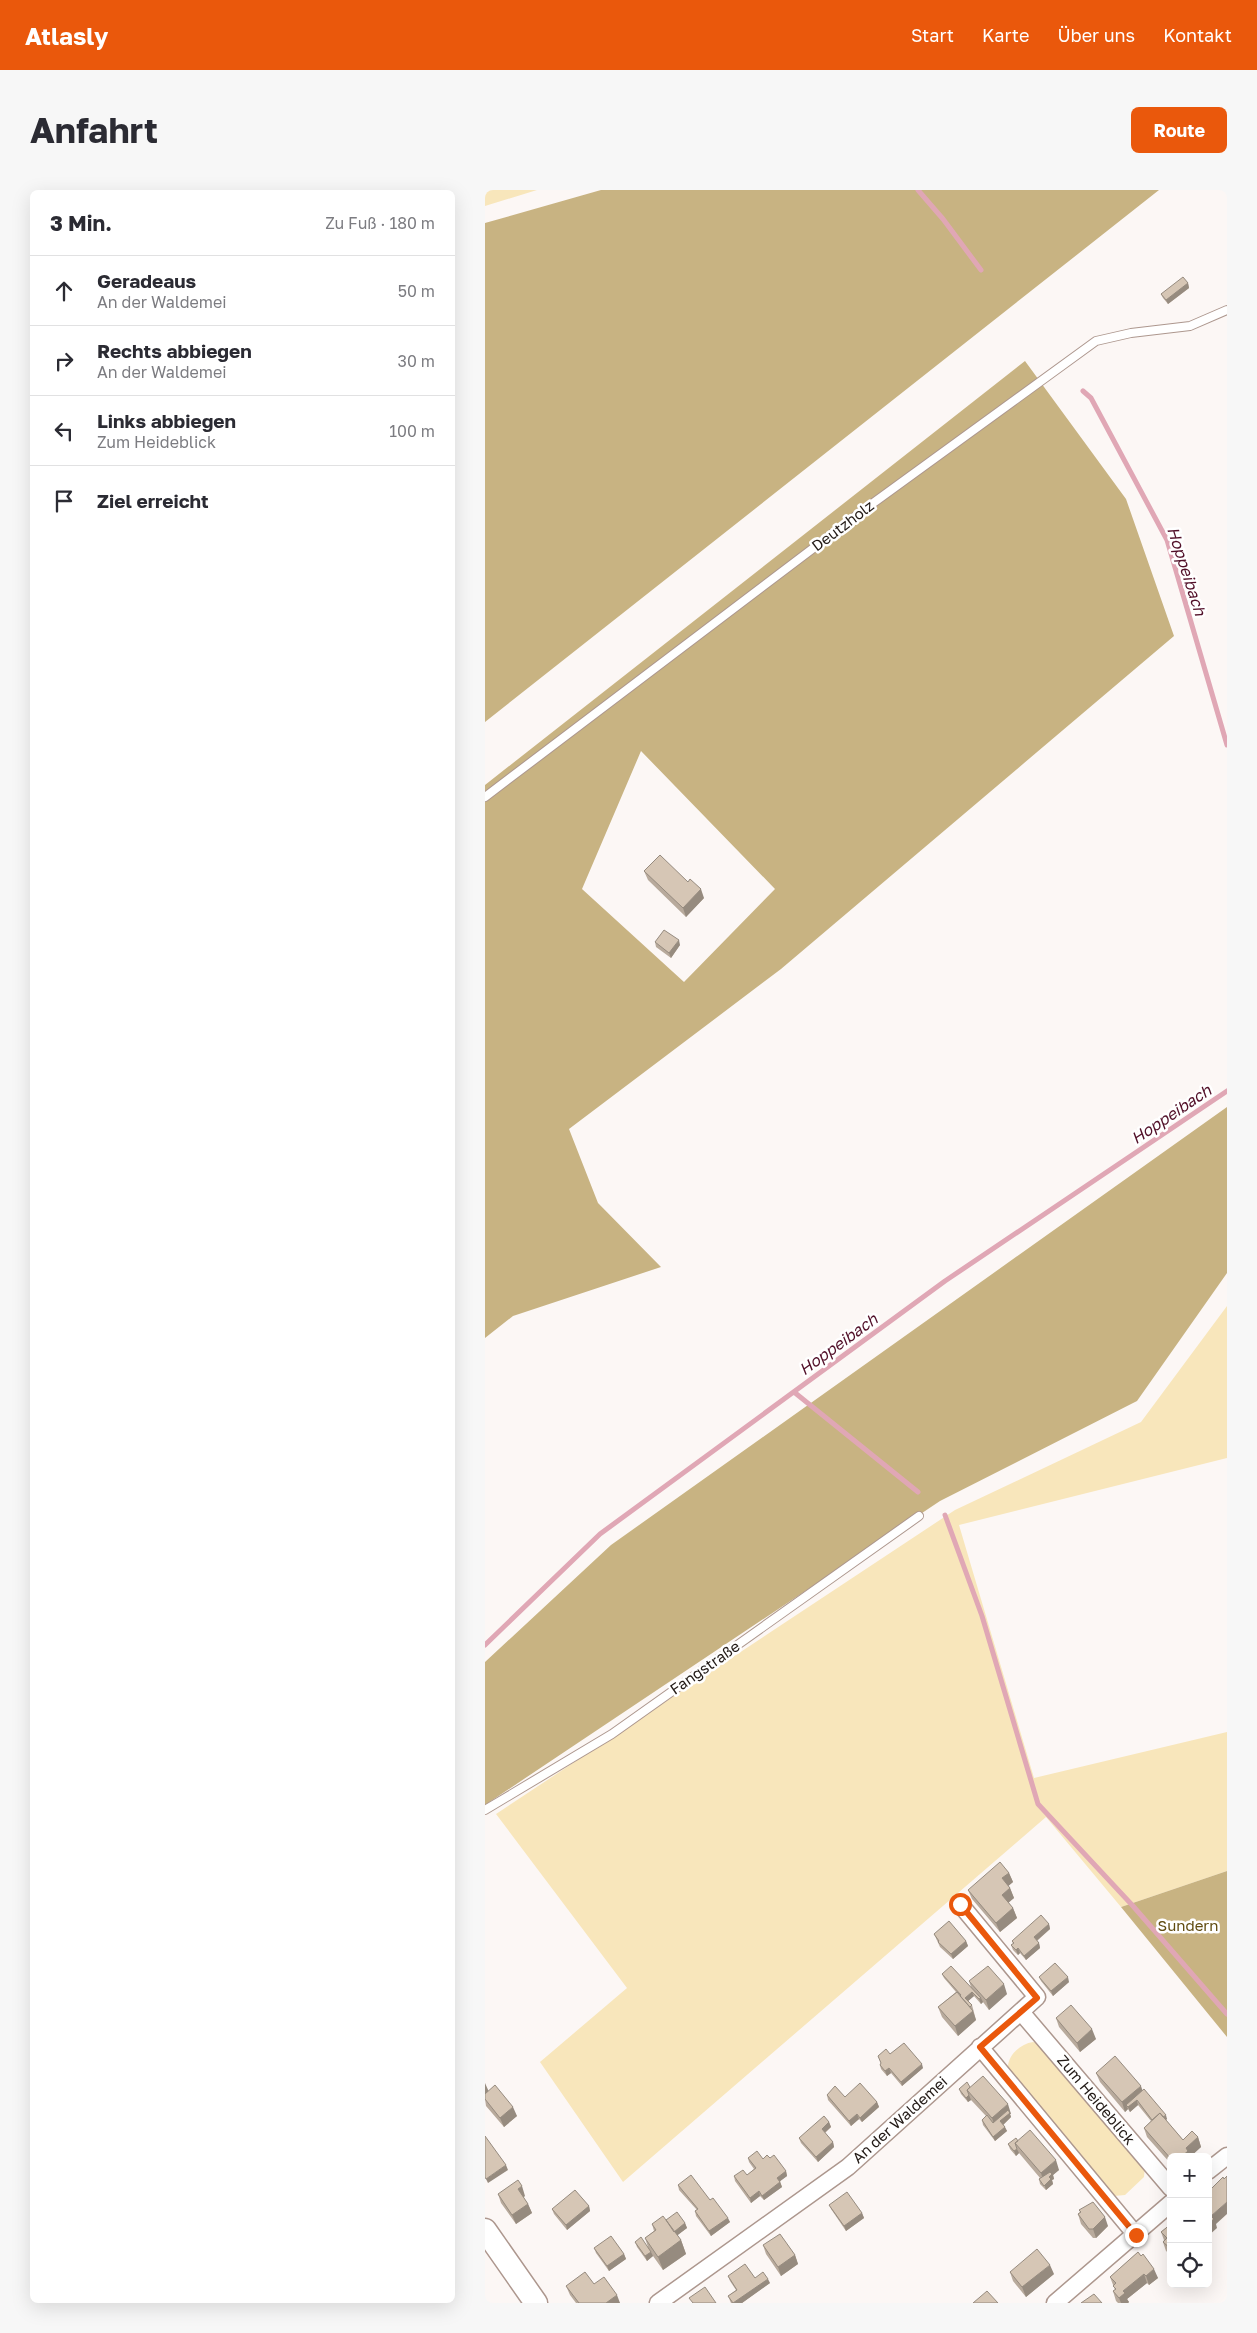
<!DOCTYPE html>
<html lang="de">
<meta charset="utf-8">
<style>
:root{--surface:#fff;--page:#f7f7f7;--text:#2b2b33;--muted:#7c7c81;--line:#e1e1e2;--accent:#ea580c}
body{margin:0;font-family:"Golos Text",sans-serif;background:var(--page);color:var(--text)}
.controls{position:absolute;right:15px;bottom:15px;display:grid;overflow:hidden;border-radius:8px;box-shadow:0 5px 20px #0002}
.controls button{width:45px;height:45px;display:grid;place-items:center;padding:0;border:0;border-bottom:1px solid var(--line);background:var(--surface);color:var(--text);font:25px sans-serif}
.stop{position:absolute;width:15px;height:15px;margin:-11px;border:4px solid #ea580c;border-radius:50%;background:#fff}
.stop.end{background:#ea580c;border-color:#fff;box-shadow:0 1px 5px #0008}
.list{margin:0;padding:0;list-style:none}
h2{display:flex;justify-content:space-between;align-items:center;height:65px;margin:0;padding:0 20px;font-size:21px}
h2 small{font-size:16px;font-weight:400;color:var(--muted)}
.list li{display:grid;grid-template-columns:32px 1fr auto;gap:15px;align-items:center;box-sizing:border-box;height:70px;padding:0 20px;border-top:1px solid var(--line)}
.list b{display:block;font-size:19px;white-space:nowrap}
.list p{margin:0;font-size:16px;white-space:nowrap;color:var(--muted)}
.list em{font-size:16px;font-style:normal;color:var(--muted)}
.icon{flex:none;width:28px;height:28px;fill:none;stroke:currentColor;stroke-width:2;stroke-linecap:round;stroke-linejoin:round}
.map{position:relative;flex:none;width:742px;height:2113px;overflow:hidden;border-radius:8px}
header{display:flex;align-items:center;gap:30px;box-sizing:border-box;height:70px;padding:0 25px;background:var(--accent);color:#fff}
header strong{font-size:24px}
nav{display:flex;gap:28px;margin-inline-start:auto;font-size:18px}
.intro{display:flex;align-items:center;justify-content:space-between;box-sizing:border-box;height:120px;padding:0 30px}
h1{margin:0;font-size:35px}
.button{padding:12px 22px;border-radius:8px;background:var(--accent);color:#fff;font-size:18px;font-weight:700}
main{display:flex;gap:30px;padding:0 30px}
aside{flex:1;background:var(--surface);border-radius:8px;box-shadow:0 5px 20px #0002}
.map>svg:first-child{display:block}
</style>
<header>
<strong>Atlasly</strong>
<nav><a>Start</a><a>Karte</a><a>Über uns</a><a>Kontakt</a></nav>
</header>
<div class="intro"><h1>Anfahrt</h1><a class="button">Route</a></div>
<main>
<aside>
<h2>3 Min.<small>Zu Fuß · 180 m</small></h2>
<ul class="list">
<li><svg class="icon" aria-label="ahead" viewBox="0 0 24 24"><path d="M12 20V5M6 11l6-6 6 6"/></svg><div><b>Geradeaus</b><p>An der Waldemei</p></div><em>50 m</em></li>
<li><svg class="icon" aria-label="right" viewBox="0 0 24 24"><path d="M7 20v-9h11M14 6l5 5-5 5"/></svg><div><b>Rechts abbiegen</b><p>An der Waldemei</p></div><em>30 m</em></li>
<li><svg class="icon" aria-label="left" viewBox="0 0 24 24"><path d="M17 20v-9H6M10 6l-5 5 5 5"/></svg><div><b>Links abbiegen</b><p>Zum Heideblick</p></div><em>100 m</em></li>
<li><svg class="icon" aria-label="arrive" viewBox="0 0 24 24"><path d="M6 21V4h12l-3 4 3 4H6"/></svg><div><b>Ziel erreicht</b></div></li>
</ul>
</aside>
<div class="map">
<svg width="742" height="2113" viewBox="0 0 742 2113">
<rect width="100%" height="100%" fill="#fcf7f5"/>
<path fill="#f8e6bb" d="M0,0H52L0,16Z
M742,1116V1268L474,1335L549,1588L742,1542V1681L636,1717L561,1627L138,1992L55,1872L142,1798L11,1624L470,1320L656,1232Z
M548,1852L556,1854L660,1976L659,1987L640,2005L629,2006L523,1881C521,1867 534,1854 548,1852Z"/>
<path fill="#c8b382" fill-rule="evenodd" d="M116,0H674L0,532V33Z
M540,171L641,309L689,446L296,779L84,939L113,1013L176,1077L28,1126L0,1148V595ZM156,561L290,699L199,792L97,699Z
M742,917V1083L652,1211L455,1311L0,1615V1472L126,1355Z
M742,1681V1847L636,1717Z"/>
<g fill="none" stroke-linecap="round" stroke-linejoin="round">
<path stroke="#e0a7b5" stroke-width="5" d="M433,0L458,29L496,80
M598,201L606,208L682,350L742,555
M309,1202L433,1302
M460,1325L497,1426L553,1614L648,1716L742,1824
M0,1455L115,1344L460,1091L742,901"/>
<g stroke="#ad978e" stroke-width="10">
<path id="lane" d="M0,607L380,319L611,151L646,143L705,136L742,120
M0,1620L127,1544L434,1326"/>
</g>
<g stroke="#ad978e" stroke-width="19">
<path id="street" d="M536,1822L686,1998
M495,1857L651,2045
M723,1981L742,1966
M173,2113L363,1977L552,1807L475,1714
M570,2113L686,2013"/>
</g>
<g stroke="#ad978e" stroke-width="25">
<path id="secondary" d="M0,2040L51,2113"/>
</g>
<use href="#lane" stroke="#fff" stroke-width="8"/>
<use href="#street" stroke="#fff" stroke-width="16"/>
<use href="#secondary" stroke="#fff" stroke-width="22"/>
</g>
<path fill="#b8aa9c" d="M703,93L704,98L683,114L678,108L676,104Z
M159,681L219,708L201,727L163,690Z
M170,752L195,755L186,768L171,757Z
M524,1683L528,1692L523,1696L525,1698L529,1708L523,1712L528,1718L532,1728L515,1742L487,1709L483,1700Z
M564,1734L565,1739L552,1751L554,1753L555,1758L541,1770L535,1763L533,1765L528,1760L526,1755L528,1754L527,1751Z
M449,1744L481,1751L483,1756L468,1769L455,1757Z
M457,1784L486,1797L484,1791L522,1804L504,1820L498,1812L496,1814L489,1806L483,1811L487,1815L491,1830L473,1846L457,1827L453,1817L471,1802L459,1788Z
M554,1787L584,1792L568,1806L556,1791Z
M571,1828L611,1849L595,1862L574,1837Z
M405,1864L438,1878L417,1896L406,1883L402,1886L396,1879L395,1875L396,1873L393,1866Z
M611,1883L657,1900L682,1929L681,1930L698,1950L713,1947L716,1957L705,1967H686V1974L662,1947L659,1938L666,1931L653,1915L645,1922L643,1919L640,1922L615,1892Z
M485,1897L526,1924H525L526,1927L518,1935L522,1941L510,1951L498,1935L497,1930L501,1926L486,1910L483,1912L476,1904L474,1899Z
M3,1901L32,1926L19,1937L1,1916L0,1909Z
M342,1905L392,1912L394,1917L377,1932L374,1929L366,1936L343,1910Z
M344,1932L346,1937L340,1943L348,1952L349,1957L333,1972L316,1953L314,1948Z
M533,1951L574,1980L568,1985L569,1989L567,1990L568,1994L561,2000L555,1994L554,1989L555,1988L534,1963L531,1966L525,1959L523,1954Z
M263,1968L278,1969L285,1968L301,1981L302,1986L295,1991L297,1997L279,2010L275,2006L266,2013L250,1991L249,1986L262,1985L269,1979L264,1972Z
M193,1995L225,2010L245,2032L226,2046L211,2026L210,2021L212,2020L194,2000Z
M13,2004L40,2006L38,2007L43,2014L47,2023L31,2034L16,2013Z
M344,2015L377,2023L379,2028L361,2041L346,2019Z
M104,2016L105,2021L82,2040L69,2024L67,2019Z
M594,2020L623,2036L611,2048H608L596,2034L593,2024L595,2022Z
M181,2030L200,2033L202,2038L192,2045L196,2050L201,2064L178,2080L168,2066L162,2071L152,2057L150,2052L163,2057L160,2048L169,2041L167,2034Z
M686,2034V2065L681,2061L678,2052L679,2050L676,2042Z
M278,2055L310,2065L313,2074L296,2086L281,2064Z
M109,2058L139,2064L141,2069L124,2081L111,2063Z
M653,2062L673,2088L664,2095L662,2093L642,2109L644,2112L643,2113H633L631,2111L628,2101L630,2100L625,2087Z
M525,2082L569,2084L541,2107L528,2091Z
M243,2086L270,2088L285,2093L257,2113H246L243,2106L251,2100L245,2091Z
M109,2094L135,2113H91L85,2105L81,2096Z"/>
<path fill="#968b7f" d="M703,93L704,98L683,114L681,110Z
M216,699L219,708L201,727L198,718Z
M194,750L195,755L186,768L184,763Z
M524,1683L528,1692L521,1698L517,1688Z
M525,1698L529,1708L521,1715L517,1705Z
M528,1718L532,1728L515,1742L511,1733Z
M564,1734L565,1739L550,1752L549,1747Z
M481,1751L483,1756L468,1769L466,1764Z
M554,1753L555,1758L541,1770L539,1766Z
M533,1758L535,1763L533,1765L531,1760Z
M583,1787L584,1792L568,1806L566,1801Z
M519,1794L522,1804L504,1820L501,1810Z
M487,1802L489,1806L482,1812L480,1808Z
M496,1808L498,1812L496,1814L494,1809Z
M488,1821L491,1830L473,1846L470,1836Z
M607,1839L611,1849L595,1862L592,1853Z
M437,1874L438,1878L417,1896L416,1892Z
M404,1878L406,1883L402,1886L400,1881Z
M0,1893L4,1902L0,1905Z
M656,1896L659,1905L652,1911L653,1915L645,1922L643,1917L641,1915L643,1919L640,1922L637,1912Z
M484,1905L486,1910L483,1912L481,1908Z
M392,1912L394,1917L377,1932L375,1928Z
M523,1914L526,1924H525L526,1927L517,1936L510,1937L507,1928Z
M28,1917L32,1926L19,1937L15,1928Z
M372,1924L374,1929L366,1936L364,1931Z
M681,1925L682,1929L667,1943L665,1938Z
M344,1932L346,1937L338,1944L337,1939Z
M520,1937L522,1941L510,1951L508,1947Z
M713,1947L716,1957L705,1967H696L701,1958Z
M348,1952L349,1957L333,1972L331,1967Z
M532,1959L534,1963L531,1966L529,1961Z
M571,1970L574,1980L568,1985L569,1989L567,1990L568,1994L561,2000L556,1983Z
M21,1975L23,1980L3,1993L1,1989Z
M301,1981L302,1986L294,1992L292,1988Z
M295,1992L297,1997L279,2010L277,2006Z
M37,1996L40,2006L36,2009L33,1999Z
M274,2001L275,2006L266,2013L265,2008Z
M742,2012V2024L731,2034L732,2038L723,2046V2034L726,2026Z
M43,2014L47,2023L31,2034L27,2025Z
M104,2016L105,2021L82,2040L81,2035Z
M377,2023L379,2028L361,2041L359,2036Z
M620,2027L623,2036L611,2048L608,2039Z
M243,2028L245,2032L226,2046L224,2041Z
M200,2033L202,2038L189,2048L187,2043Z
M196,2050L201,2064L178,2080L173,2067Z
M166,2062L168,2066L162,2071L160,2066Z
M139,2064L141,2069L124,2081L122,2076Z
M310,2065L313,2074L296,2086L293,2077Z
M565,2075L569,2084L541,2107L537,2097Z
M669,2079L673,2088L664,2095L661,2086Z
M659,2084L662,2093L642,2109L644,2112L643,2113H636L634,2108L638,2101Z
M283,2089L285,2093L257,2113H248Z
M132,2105L135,2113H121Z"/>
<path fill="#d6c6b5" stroke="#968b7f" d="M698,87L703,93L681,110L676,104Z
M175,665L203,692L205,689L216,699L198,718L159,681Z
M179,740L194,750L184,763L170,752Z
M515,1672L524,1683L517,1688L525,1698L517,1705L528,1718L511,1733L483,1700Z
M556,1725L564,1734L549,1747L554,1753L539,1766L533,1758L531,1760L526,1755L529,1753L527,1751Z
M464,1731L481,1751L466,1764L453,1752L454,1751L449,1744Z
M570,1773L583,1787L566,1801L554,1787Z
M466,1776L496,1808L494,1809L487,1802L480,1808L487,1815L485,1817L475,1806L476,1805L457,1784Z
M503,1776L519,1794L501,1810L484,1791Z
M472,1802L488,1821L470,1836L453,1817Z
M586,1815L607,1839L592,1853L571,1828Z
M419,1853L437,1874L416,1892L404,1878L400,1881L395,1875L396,1873L393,1866L401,1859L405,1864Z
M630,1866L656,1896L637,1912L611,1883Z
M498,1886L523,1914L507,1928L482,1900Z
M482,1892L485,1897L482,1900L484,1905L481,1908L474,1899Z
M375,1893L392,1912L375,1928L372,1924L364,1931L342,1905L350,1896L360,1907Z
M10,1895L28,1917L15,1928L0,1909V1904Z
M659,1899L681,1925L678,1927L675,1923L667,1930L652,1910L643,1917L641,1915Z
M523,1920L525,1923L515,1931L520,1937L508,1947L497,1930L502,1925L508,1933Z
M675,1923L698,1950L707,1941L713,1947L701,1958L703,1961L696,1967H694L693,1965L690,1967H686V1969L659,1938Z
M339,1926L344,1932L337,1939L348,1952L331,1967L314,1948Z
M545,1940L571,1970L556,1983L530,1953Z
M0,1946L21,1975L1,1989L0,1987Z
M531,1948L533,1951L530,1953L532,1959L529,1961L523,1954Z
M272,1961L278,1969L282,1965L285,1968L289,1965L301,1981L292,1988L295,1992L277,2006L274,2001L265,2008L249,1986L258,1980L262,1985L271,1978L263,1968Z
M565,1982L567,1984L564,1987L566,1989L559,1996L554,1989Z
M206,1985L225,2010L228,2008L243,2028L224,2041L210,2021L213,2019L193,1995Z
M742,1986V2012L726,2026L729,2029L723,2034V2002L738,1987L739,1989Z
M33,1990L37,1996L33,1999L43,2014L27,2025L13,2004Z
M90,2000L104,2016L81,2035L67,2019Z
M362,2002L377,2023L359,2036L344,2015Z
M608,2012L620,2027L608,2039H604L593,2024L596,2022L594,2020Z
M192,2022L200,2033L189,2042L181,2030Z
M178,2026L196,2050L173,2067L160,2048L171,2040L167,2034Z
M686,2034V2059L678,2052L682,2048L676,2042Z
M295,2044L310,2065L293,2077L278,2055Z
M126,2046L139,2064L122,2076L109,2058Z
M156,2047L166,2062L160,2066L150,2052Z
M552,2059L565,2075L537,2097L525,2082Z
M653,2062L656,2066L658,2064L669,2079L661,2086L659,2084L638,2101L640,2103L634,2108L628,2101L631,2099L628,2096L631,2093L625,2087Z
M260,2074L270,2088L278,2082L283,2089L248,2113L243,2106L252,2100L243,2086Z
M100,2082L109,2094L119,2087L132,2105L121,2113H94L81,2096Z
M220,2097L231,2113H208L204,2108Z
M502,2101L513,2113H488Z
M609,2104L617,2113H596Z"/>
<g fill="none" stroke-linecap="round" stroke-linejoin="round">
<path stroke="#ea580c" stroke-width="6" d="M475,1714L552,1808L495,1857L651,2045"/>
</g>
<g text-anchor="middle" stroke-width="5" stroke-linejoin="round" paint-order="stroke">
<g font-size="15" fill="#221a16" stroke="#fff">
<text transform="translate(358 336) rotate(-37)" y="5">Deutzholz</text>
<text transform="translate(220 1478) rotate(-35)" y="5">Fangstraße</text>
<text transform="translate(611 1910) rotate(50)" y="5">Zum Heideblick</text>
<text transform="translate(415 1930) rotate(-42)" y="5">An der Waldemei</text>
</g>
<g font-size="15" fill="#604b0f" stroke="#fff">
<text x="703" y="1741">Sundern</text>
</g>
<g font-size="16" font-style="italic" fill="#521029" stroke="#fff">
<text transform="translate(702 381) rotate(72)" y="6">Hoppeibach</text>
<text transform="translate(686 924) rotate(-34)" y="6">Hoppeibach</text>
<text transform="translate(353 1154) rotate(-36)" y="6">Hoppeibach</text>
</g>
</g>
</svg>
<div class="controls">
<button>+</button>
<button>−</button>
<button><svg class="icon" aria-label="locate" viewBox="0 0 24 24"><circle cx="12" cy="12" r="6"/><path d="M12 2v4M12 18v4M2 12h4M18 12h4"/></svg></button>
</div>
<div class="stop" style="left:475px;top:1714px"></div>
<div class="stop end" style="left:651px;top:2045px"></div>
</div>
</main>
